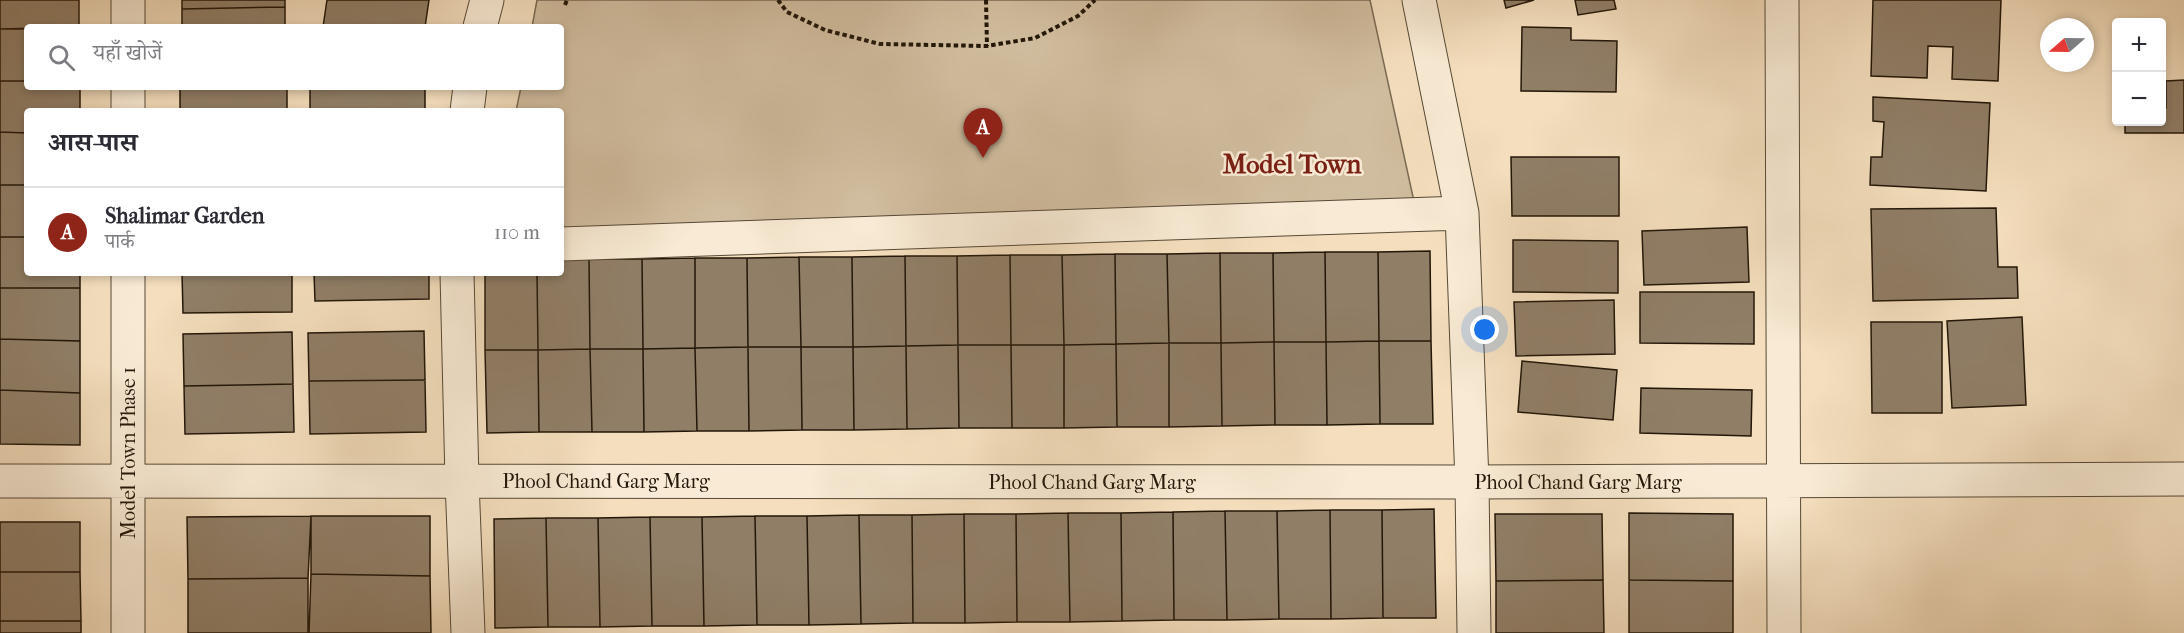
<!DOCTYPE html>
<html lang="hi">
<meta charset="utf-8">
<style>
:root{--surface:#fff;--page:#f2f2f3;--text:#2b2b33;--muted:#7c7c81;--line:#e1e1e2;--accent:#8f2418}
body{margin:0;font-family:"IM FELL French Canon","Noto Serif Devanagari",serif;background:var(--page);color:var(--text)}
.controls{position:absolute;right:18px;top:18px;display:grid;overflow:hidden;border-radius:6px;box-shadow:0 3px 9px #0003}
.controls button{width:54px;height:54px;display:grid;place-items:center;padding:0;border:0;border-bottom:2px solid var(--line);background:var(--surface);color:var(--text);font:30px sans-serif}
.compass{position:absolute;left:2040px;top:18px;width:54px;height:54px;border-radius:50%;background:var(--surface);box-shadow:0 3px 9px #0003;rotate:250deg}
.you{position:absolute;left:1485px;top:330px;width:21px;height:21px;margin:-15px;border:4px solid #fff;border-radius:50%;background:#1a73e8;box-shadow:0 0 0 9px #1a73e833}
.badge{display:grid;place-items:center;width:39px;height:39px;border-radius:50%;background:var(--accent);color:#fff;font-size:20px;font-weight:700}
.pin{position:absolute;translate:-50% -50px;filter:drop-shadow(0 2px 3px #0008)}
.pin::after{content:'';position:absolute;top:32px;width:21px;height:18px;background:inherit;clip-path:polygon(0 0,100% 0,50% 100%)}
.list{margin:0;padding:0;list-style:none}
h2{display:flex;justify-content:space-between;align-items:center;height:78px;margin:0;padding:0 24px;font-size:26px}
h2 small{font-size:20px;font-weight:400;color:var(--muted)}
.list li{display:grid;grid-template-columns:39px 1fr auto;gap:18px;align-items:center;box-sizing:border-box;height:90px;padding:0 24px;border-top:2px solid var(--line)}
.list b{display:block;font-size:22px;white-space:nowrap}
.list p{margin:0;font-size:20px;white-space:nowrap;color:var(--muted)}
.list em{font-size:20px;font-style:normal;color:var(--muted)}
.icon{flex:none;width:33px;height:33px;fill:none;stroke:currentColor;stroke-width:2;stroke-linecap:round;stroke-linejoin:round}
.map{position:relative;flex:none;width:2184px;height:633px;overflow:hidden}
.search{position:absolute;background:var(--surface);box-shadow:0 3px 9px #0003;left:24px;top:24px;width:540px;height:66px;display:flex;align-items:center;gap:15px;box-sizing:border-box;padding:0 21px;border-radius:6px;color:var(--muted);font-size:22px}
.panel{position:absolute;background:var(--surface);box-shadow:0 3px 9px #0003;left:24px;top:108px;width:540px;height:168px;border-radius:6px}
.map>svg:first-child{display:block}
</style>
<div class="map">
<svg width="2184" height="633" viewBox="0 0 2184 633">
<rect width="100%" height="100%" fill="#f4debd"/>
<filter id="stains"><feTurbulence type="fractalNoise" baseFrequency=".00333" numOctaves="4"/><feColorMatrix values="0 0 0 0 .2 0 0 0 0 .09 0 0 0 0 .02 0 0 0 .5 -.17"/></filter>
<radialGradient id="worn" r=".72"><stop offset=".6" stop-color="#630" stop-opacity="0"/><stop offset="1" stop-color="#630" stop-opacity=".3"/></radialGradient>
<path fill="#d0bc9e" stroke="#7a6a54" stroke-width="1.5" d="M537,0H1370L1415,206L561,239V111H516L521,87H561V27H532Z"/>
<path fill="#907e67" stroke="#231709" stroke-width="1.5" d="M0,0H79V27L0,29Z
M182,0H285V7L182,9Z
M327,0H429L425,27H323Z
M1504,0H1534L1506,8Z
M1575,0H1614L1616,9L1578,15Z
M1873,0H2001L1998,81L1952,79L1953,47L1928,46L1927,78L1871,76Z
M285,7V27H182V9Z
M1522,27L1571,28V40L1617,41L1616,92L1521,91Z
M0,29H27V81H0Z
M2184,80V133H2125V122H2162V108H2166V81Z
M0,81H27V87H80V111H27V133L0,132Z
M180,87H287V111H180Z
M310,87H425V111H310Z
M1873,97L1990,103L1986,191L1870,185L1871,157H1882L1884,122L1873,121Z
M0,132L27,133V185H0Z
M1511,157H1619V216H1512Z
M0,185H27V237H0Z
M1996,208L1998,267H2017L2018,298L1873,301L1871,209Z
M1747,227L1749,282L1644,285L1642,231Z
M0,237H27V273H80V288H0Z
M1513,240L1618,241V293L1513,292Z
M1430,251L1431,341H1379L1378,252Z
M1325,252L1326,342H1274L1273,253Z
M1325,252H1378L1379,341L1326,342Z
M1220,253L1221,343H1169L1167,254Z
M1220,253H1273L1274,342L1221,343Z
M1115,254L1116,344L1064,345L1062,255Z
M1115,254H1167L1169,343L1116,344Z
M1010,255L1011,345H958L957,256Z
M1010,255H1062L1064,345H1011Z
M905,256L906,346L853,347L852,257Z
M905,256H957L958,345L906,346Z
M799,257L801,347H748L747,258Z
M799,257H852L853,347H801Z
M695,258V348L643,349L642,259Z
M695,258H747L748,347L695,348Z
M589,259L590,349L538,350L537,273H561V260Z
M589,259H642L643,349H590Z
M182,273H292V312L183,313Z
M314,273H429V299L315,301Z
M485,273H537L538,350H485Z
M0,288H80V341L0,339Z
M1640,292H1754V344L1640,343Z
M1614,300L1615,354L1516,356L1514,302Z
M2022,317L2026,405L1952,408L1947,321Z
M1871,322H1942V413H1872Z
M424,331L425,380L309,381L308,333Z
M292,332L293,384L184,386L183,334Z
M0,339L80,341V393L0,390Z
M1379,341L1380,424L1327,425L1326,342Z
M1379,341H1431L1433,424H1380Z
M1274,342L1275,425L1222,426L1221,343Z
M1274,342H1326L1327,425H1275Z
M1169,343V427H1117L1116,344Z
M1169,343H1221L1222,426L1169,427Z
M1116,344L1117,427L1064,428V345Z
M958,345L959,428L907,429L906,346Z
M958,345H1011L1012,428H959Z
M1011,345H1064V428H1012Z
M906,346L907,429L854,430L853,347Z
M748,347L749,431H697L695,348Z
M748,347H801L802,430L749,431Z
M801,347H853L854,430H802Z
M695,348L697,431L644,432L643,349Z
M590,349L592,432H539L538,350Z
M590,349H643L644,432H592Z
M485,350H538L539,432L487,433Z
M1522,361L1617,370L1613,420L1518,412Z
M425,380L426,432L310,434L309,381Z
M293,384L294,432L185,434L184,386Z
M1641,388L1752,390L1751,436L1640,433Z
M0,390L80,393V445L0,444Z
M1434,509L1436,618H1383L1382,510Z
M1330,510H1382L1383,618L1331,619Z
M1330,510L1331,619H1279L1277,511Z
M1225,511H1277L1279,619L1227,620Z
M1225,511L1227,620H1174L1173,512Z
M1173,512L1174,620L1122,621L1121,513Z
M1068,513H1121L1122,621L1070,622Z
M1068,513L1070,622H1017L1016,514Z
M1629,513L1733,514V581L1629,580Z
M964,514H1016L1017,622L965,623Z
M964,514L965,623H913L912,515Z
M1495,514H1602L1603,580L1496,581Z
M859,515H912L913,623L861,624Z
M859,515L861,624L809,625L807,516Z
M311,516L308,578L188,579L187,517Z
M311,516H430V576L311,574Z
M755,516H807L809,625H757Z
M755,516L757,625L704,626L702,517Z
M650,517H702L704,626H652Z
M650,517L652,626L600,627L598,518Z
M546,518H598L600,627H548Z
M546,518L548,627L495,628L494,519Z
M0,522H80V572H0Z
M0,572H80L81,621H0Z
M311,574L430,576L431,633H309Z
M308,578V633H188V579Z
M1603,580L1604,633H1496V581Z
M1629,580L1733,581V633H1629Z
M0,621H81V633H0Z"/>
<g fill="none" stroke-linecap="round" stroke-linejoin="round">
<g stroke="#574936" stroke-width="35">
<path id="street" d="M128,0V27
M1419,0L1462,213L1472,482L1474,633
M1782,0L1784,633
M480,27L487,0
M128,87V111
M467,111L470,87
M561,244L1462,213
M128,273V633
M457,273L462,481L468,633
M0,481L1472,482L2184,479"/>
</g>
<path stroke="#231709" stroke-width="4" stroke-dasharray="4.5 3" stroke-linecap="butt" d="M778,0L787,12L825,30L880,44L987,46L1035,38L1078,16L1095,0
M986,0L987,46
M565,5L567,0"/>
<use href="#street" stroke="#f8ead4" stroke-width="33"/>
</g>
<g text-anchor="middle" stroke-width="5" stroke-linejoin="round" paint-order="stroke">
<g font-size="20" fill="#231709" stroke="#f8ead4">
<text transform="translate(128 453) rotate(-90)" y="7">Model Town Phase 1</text>
<text x="606" y="488">Phool Chand Garg Marg</text>
<text x="1092" y="489">Phool Chand Garg Marg</text>
<text x="1578" y="489">Phool Chand Garg Marg</text>
</g>
<g font-size="26" font-weight="bold" fill="#7a1f14" stroke="#f8ead4">
<text x="1292" y="173">Model Town</text>
</g>
</g>
<rect width="100%" height="100%" filter="url(#stains)"/>
<rect width="100%" height="100%" fill="url(#worn)"/>
</svg>
<div class="controls">
<button>+</button>
<button>−</button>
</div>
<svg class="compass" viewBox="-18 -18 36 36"><path d="M0-13l5 13h-10z" fill="#e53935"/><path d="M0 13l5-13h-10z" fill="#7c7c81"/></svg>
<div class="you"></div>
<div class="pin badge" style="left:983px;top:158px">A</div>
<div class="search"><svg class="icon" aria-label="search" viewBox="0 0 24 24"><circle cx="10" cy="10" r="6"/><path d="M15 15l6 6"/></svg>यहाँ खोजें</div>
<section class="panel">
<h2>आस-पास<small></small></h2>
<ul class="list">
<li><span class="badge">A</span><div><b>Shalimar Garden</b><p>पार्क</p></div><em>110 m</em></li>
</ul>
</section>
</div>
